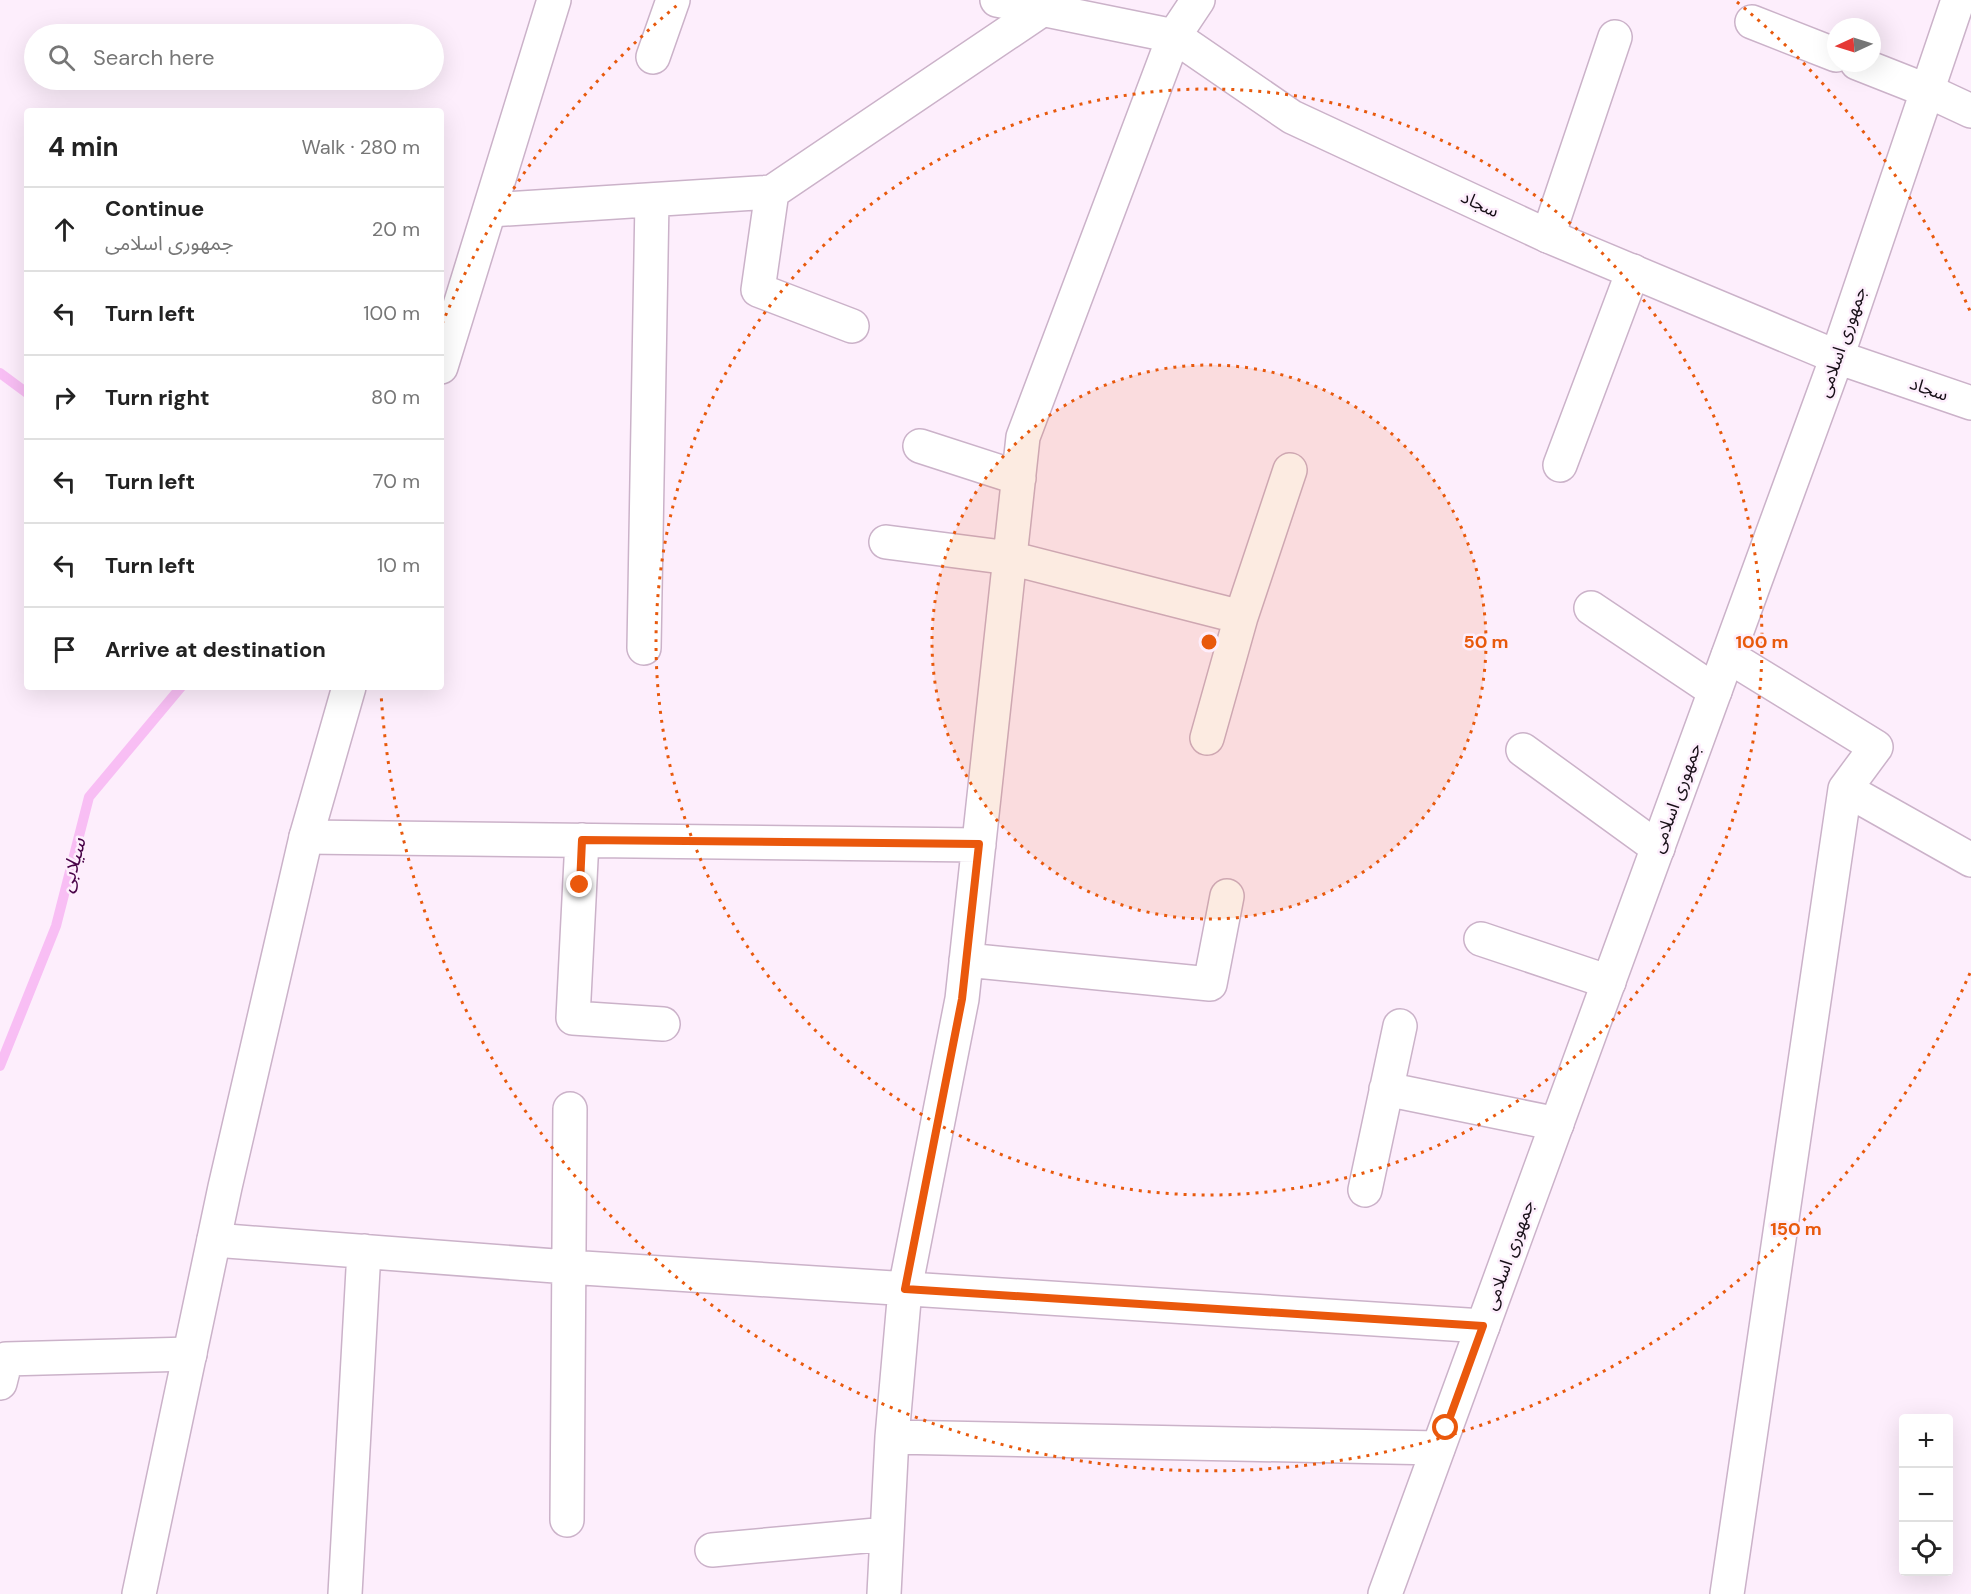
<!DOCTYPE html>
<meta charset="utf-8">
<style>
:root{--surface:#fff;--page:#f2f2f2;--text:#222;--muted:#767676;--line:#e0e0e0}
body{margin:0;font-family:"DM Sans","Noto Sans Arabic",sans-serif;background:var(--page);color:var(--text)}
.controls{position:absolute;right:18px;bottom:18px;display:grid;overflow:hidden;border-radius:6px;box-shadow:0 6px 24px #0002}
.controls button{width:54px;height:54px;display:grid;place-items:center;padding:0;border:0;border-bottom:2px solid var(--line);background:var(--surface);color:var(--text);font:30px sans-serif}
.compass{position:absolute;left:1827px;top:18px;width:54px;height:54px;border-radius:50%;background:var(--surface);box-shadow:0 6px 24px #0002;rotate:266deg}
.stop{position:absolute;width:18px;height:18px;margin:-14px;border:4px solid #ea580c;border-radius:50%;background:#fff}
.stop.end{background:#ea580c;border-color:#fff;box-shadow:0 2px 6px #0008}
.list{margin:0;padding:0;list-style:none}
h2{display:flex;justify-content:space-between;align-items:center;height:78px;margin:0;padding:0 24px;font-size:26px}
h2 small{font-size:20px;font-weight:400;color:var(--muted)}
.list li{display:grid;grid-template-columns:39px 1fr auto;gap:18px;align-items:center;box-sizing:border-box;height:84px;padding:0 24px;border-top:2px solid var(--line)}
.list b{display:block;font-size:22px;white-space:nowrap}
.list p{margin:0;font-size:20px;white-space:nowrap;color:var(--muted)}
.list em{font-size:20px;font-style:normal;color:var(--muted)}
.icon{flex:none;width:33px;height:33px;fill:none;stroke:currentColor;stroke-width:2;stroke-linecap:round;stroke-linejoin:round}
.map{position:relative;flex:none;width:1971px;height:1594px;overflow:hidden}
.search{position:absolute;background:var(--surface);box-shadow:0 6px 24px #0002;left:24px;top:24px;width:420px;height:66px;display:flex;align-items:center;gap:15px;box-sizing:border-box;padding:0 21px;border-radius:33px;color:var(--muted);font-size:22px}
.panel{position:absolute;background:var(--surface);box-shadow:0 6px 24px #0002;left:24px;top:108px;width:420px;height:582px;border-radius:6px}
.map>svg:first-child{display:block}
</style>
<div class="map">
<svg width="1971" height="1594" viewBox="0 0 1971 1594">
<rect width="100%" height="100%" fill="#fdeefc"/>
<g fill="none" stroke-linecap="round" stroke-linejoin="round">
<path stroke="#f8bef4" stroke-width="10" d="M0,373L27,393
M0,1066L56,926L89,797L181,687"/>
<g stroke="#cbb2c9" stroke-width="36">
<path id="street" d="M1752,22L1836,55
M653,57L673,0
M1857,63L1928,91L1971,111
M772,192L758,290L852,326
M490,210L772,192L1043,9
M1548,236L1615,37
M920,446L1019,478
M1560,465L1633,271
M886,542L1010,558L1241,617
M1591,608L1715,691
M644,648L652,200
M1728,656L1876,747L1845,789
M1207,738L1241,617L1290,470
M1523,750L1658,848
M306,837L979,845
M582,840L573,1018L663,1024
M1481,939L1609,982
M966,960L1210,984L1227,896
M1386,1089L1557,1124
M1365,1190L1400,1026
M214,1240L568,1267L1483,1326
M0,1383L6,1359L190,1354
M892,1437L1438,1448
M567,1520L570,1109
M712,1550L887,1534
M345,1594L364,1251
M884,1594L892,1437L905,1289L962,999L1023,437L1174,36L1198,0
M1727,1594L1845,789L1971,860"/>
</g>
<g stroke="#cbb2c9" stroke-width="36">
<path id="secondary" d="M997,0L1174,36L1292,117L1548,236L1837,357L1971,403
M441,367L554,0
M139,1594L225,1187L306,837L349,687
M1385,1594L1837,357L1958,0"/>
</g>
<use href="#street" stroke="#fff" stroke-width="33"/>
<use href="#secondary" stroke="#fff" stroke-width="33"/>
</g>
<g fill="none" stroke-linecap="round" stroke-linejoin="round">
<path stroke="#ea580c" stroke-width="8" d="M580,885L582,840L979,844L962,999L905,1289L1483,1326L1446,1428"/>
</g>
<circle cx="1209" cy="642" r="277" fill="#e8590c" fill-opacity=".12"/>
<g fill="none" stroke="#e8590c" stroke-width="3" stroke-dasharray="3 6">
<circle cx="1209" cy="642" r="277"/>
<circle cx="1209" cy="642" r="553"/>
<path d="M1970 973A830 830 0 0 1 381 693M442 324A830 830 0 0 1 681 2M1737 2A830 830 0 0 1 1970 311"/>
</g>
<g text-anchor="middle" stroke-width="5" stroke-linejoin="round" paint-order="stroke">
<g font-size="18" fill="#170f17" stroke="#fdeefc">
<text transform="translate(1480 204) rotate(25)" y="6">سجاد</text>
<text transform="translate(1842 342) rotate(-71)" y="6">جمهوری اسلامی</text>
<text transform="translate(1929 389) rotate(19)" y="6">سجاد</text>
<text transform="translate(1676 798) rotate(-70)" y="6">جمهوری اسلامی</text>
<text transform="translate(1509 1255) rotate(-70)" y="6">جمهوری اسلامی</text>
</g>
<g font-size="20" font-style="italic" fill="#480247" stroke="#fdeefc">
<text transform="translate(72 865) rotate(-75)" y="7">سیلابی</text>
</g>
</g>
<circle cx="1209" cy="642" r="9" fill="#e8590c" stroke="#fdeefc" stroke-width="3"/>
<g font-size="18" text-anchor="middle" font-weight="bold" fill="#e8590c" stroke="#fdeefc" stroke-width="5" stroke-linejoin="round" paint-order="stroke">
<text x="1486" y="648">50 m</text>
<text x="1762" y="648">100 m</text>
<text x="1796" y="1235">150 m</text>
</g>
</svg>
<div class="controls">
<button>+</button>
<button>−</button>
<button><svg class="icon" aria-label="locate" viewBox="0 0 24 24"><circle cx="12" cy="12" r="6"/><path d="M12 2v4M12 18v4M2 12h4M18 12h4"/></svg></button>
</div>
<svg class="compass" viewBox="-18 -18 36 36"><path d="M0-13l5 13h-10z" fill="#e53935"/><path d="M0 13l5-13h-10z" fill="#767676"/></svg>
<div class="stop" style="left:1446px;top:1428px"></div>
<div class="stop end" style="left:580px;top:885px"></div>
<div class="search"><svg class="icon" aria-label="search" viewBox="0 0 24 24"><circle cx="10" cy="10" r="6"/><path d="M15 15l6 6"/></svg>Search here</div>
<section class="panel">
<h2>4 min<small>Walk · 280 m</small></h2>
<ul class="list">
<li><svg class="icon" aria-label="ahead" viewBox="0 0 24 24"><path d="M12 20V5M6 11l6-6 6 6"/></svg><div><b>Continue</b><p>جمهوری اسلامی</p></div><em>20 m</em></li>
<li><svg class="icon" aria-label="left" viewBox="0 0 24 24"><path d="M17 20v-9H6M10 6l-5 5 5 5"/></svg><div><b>Turn left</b></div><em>100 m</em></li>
<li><svg class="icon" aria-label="right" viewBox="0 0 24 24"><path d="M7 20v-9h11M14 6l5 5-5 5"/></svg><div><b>Turn right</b></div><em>80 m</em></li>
<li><svg class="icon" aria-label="left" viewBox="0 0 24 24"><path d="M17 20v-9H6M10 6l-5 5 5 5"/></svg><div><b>Turn left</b></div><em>70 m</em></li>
<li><svg class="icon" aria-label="left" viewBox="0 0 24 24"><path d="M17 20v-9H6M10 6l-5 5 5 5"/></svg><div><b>Turn left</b></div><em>10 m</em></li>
<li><svg class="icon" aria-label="arrive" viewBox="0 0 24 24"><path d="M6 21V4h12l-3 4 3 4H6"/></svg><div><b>Arrive at destination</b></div></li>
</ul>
</section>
</div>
